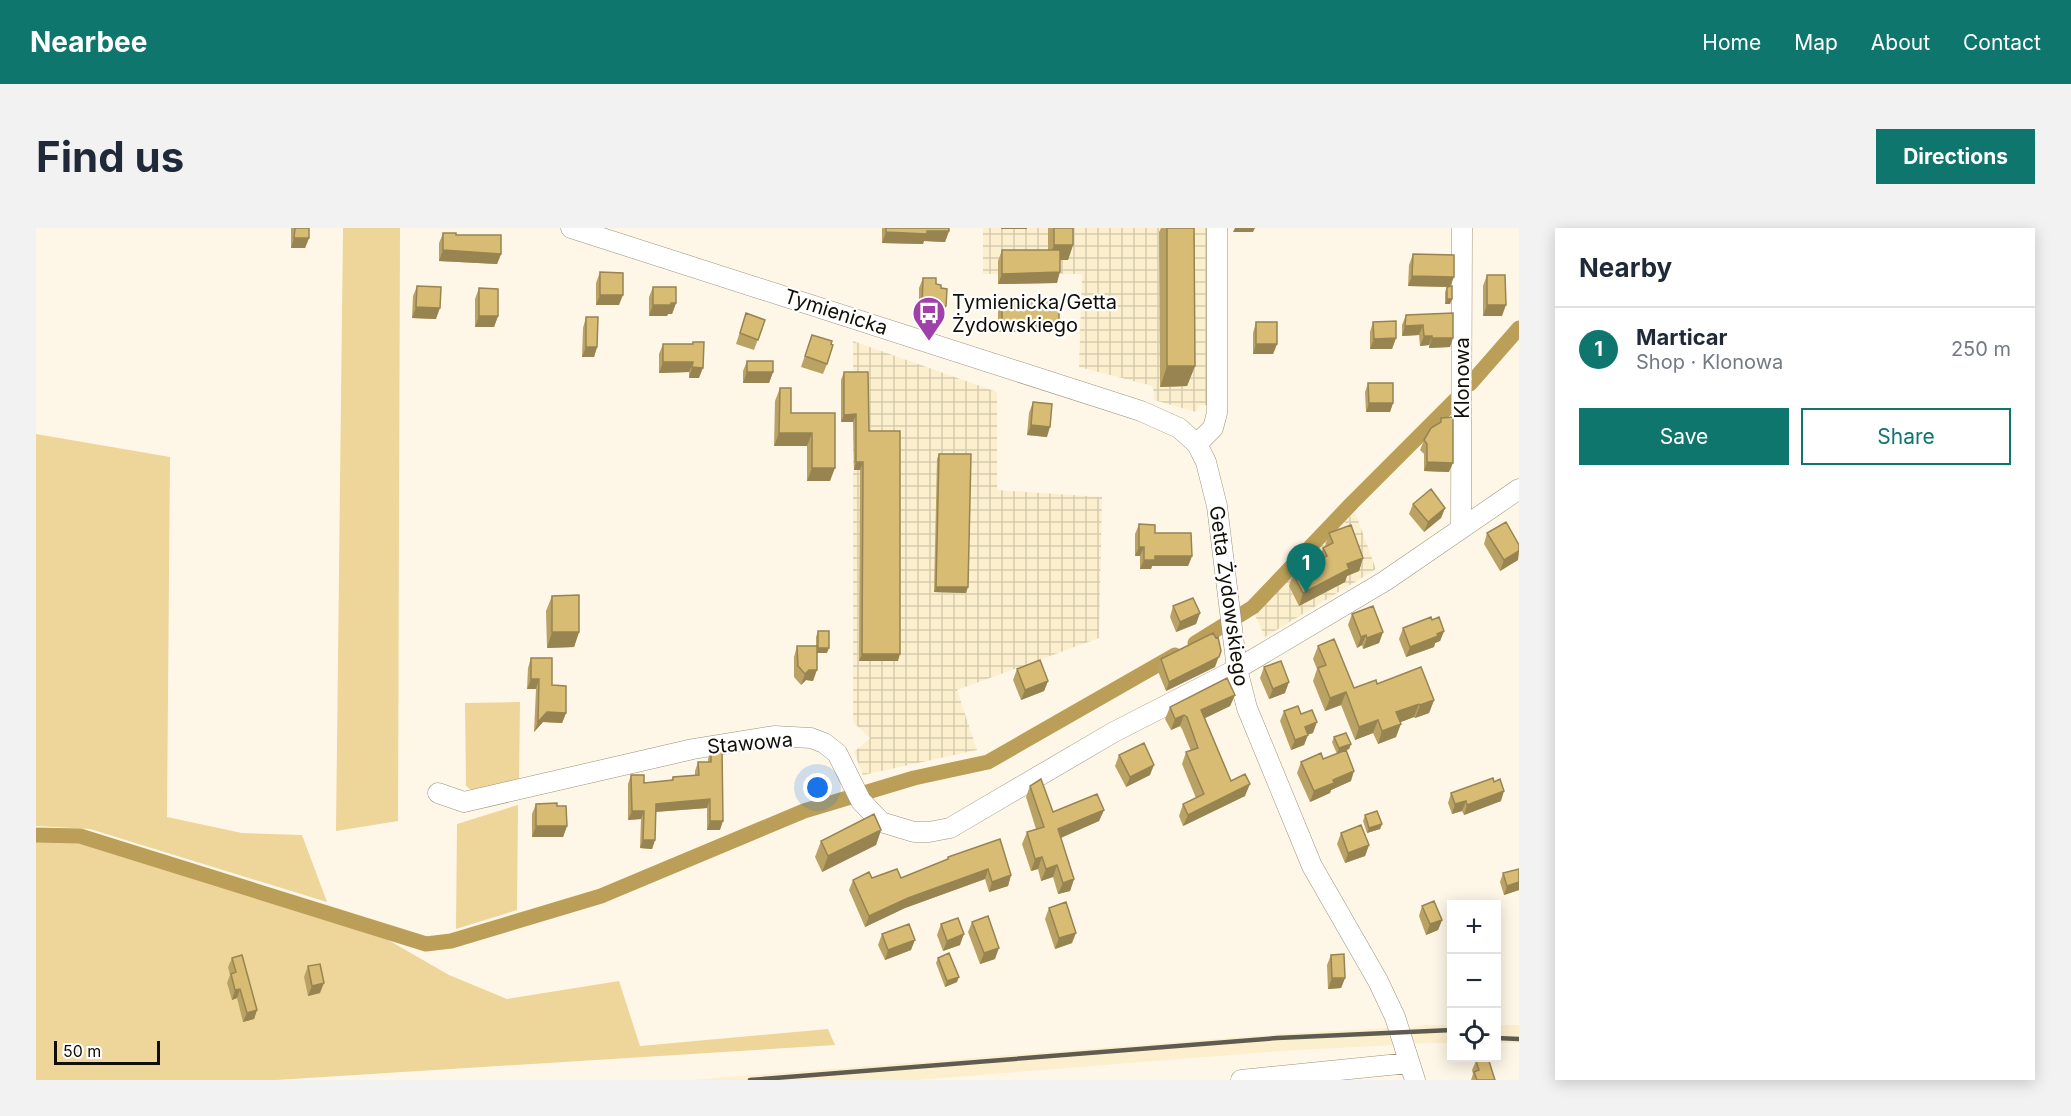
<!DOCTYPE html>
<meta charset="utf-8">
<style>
:root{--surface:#fff;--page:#f2f2f3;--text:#1f2937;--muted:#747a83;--line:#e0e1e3;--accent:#0f766e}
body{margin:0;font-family:Inter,sans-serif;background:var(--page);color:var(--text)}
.controls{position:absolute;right:18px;bottom:18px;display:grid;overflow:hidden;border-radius:0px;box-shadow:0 3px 15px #0003}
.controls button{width:54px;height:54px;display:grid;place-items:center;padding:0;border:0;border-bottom:2px solid var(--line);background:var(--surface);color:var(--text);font:30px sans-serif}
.scale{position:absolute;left:18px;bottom:15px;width:106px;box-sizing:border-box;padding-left:6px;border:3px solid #110e06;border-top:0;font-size:16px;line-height:21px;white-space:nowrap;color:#110e06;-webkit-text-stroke:4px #fff;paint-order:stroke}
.you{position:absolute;left:782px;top:560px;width:21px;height:21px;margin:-15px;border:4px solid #fff;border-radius:50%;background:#1a73e8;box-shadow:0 0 0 9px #1a73e833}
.badge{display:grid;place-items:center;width:39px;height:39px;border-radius:50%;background:var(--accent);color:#fff;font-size:20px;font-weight:700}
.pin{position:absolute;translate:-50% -50px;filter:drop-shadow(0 2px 3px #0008)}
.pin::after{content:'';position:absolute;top:32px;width:21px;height:18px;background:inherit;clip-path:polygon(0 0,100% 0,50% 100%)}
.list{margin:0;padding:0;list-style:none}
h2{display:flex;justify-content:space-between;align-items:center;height:78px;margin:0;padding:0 24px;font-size:26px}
h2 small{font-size:20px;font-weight:400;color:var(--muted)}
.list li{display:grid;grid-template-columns:39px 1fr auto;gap:18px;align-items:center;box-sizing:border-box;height:84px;padding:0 24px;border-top:2px solid var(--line)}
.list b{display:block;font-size:22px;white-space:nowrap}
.list p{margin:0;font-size:20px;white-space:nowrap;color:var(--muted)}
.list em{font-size:20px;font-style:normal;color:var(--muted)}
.actions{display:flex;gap:12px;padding:18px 24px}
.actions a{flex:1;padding:14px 0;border:2px solid var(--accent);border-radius:0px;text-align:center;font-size:21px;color:var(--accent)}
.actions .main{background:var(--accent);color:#fff}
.icon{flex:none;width:33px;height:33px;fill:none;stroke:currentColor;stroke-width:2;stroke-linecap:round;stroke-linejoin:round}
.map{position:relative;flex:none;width:1483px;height:852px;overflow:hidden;border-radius:0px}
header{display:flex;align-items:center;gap:36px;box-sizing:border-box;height:84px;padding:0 30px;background:var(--accent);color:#fff}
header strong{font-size:28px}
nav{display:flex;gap:33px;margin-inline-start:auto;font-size:21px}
.intro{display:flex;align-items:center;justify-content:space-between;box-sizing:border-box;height:144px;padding:0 36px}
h1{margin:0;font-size:42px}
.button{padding:15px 27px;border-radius:0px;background:var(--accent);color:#fff;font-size:21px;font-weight:700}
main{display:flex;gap:36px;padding:0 36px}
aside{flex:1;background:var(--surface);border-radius:0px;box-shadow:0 3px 15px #0003}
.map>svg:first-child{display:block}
</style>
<header>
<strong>Nearbee</strong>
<nav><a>Home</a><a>Map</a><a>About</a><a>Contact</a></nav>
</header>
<div class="intro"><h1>Find us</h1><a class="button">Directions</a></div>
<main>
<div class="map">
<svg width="1483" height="852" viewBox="0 0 1483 852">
<defs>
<pattern id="industrial-grid" width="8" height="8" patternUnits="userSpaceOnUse" patternTransform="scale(1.5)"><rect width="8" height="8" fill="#fcefce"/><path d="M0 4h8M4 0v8" fill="none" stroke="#d7ccaf"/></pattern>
</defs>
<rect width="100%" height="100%" fill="#fef7e8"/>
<path fill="#fcefce" d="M1389,797H1415V815H1376L1374,800Z
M1460,797H1483V815H1461Z
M1355,800L1358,817L1245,823L881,852H656L1244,806Z"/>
<path fill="url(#industrial-grid)" d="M947,0H1172L1173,177H1164L1160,184L1118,172L1117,158L1043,139L1046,46H947Z
M817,113L961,164V262L1066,269L1063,410L921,462L941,522L827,547L818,524L834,510L817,494Z
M1319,284L1340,341L1229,409L1218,385Z"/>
<path fill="#eed599" d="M307,0H364L362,593L300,603Z
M0,206L134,229L131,589L206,605L266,607L291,674L54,601L0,598Z
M484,474L483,557L438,564L430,558L429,475Z
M482,577L481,682L420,701L421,596Z
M0,613L45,614L323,699L347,709L413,747L471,771L583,753L604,818L792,801L799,817L240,852H0Z"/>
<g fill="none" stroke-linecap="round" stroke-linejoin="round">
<path stroke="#bb9f58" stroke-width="15" d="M1434,156L1483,100
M1159,415L1217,379L1316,275L1419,172
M0,607L44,608L390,716L415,713L565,668L768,583L878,550L952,534L1139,427"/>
<g stroke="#9c927b" stroke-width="21">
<path id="minor" d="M535,0L1105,183L1143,200L1161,216L1170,234L1181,278L1201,441L1211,480L1276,638L1342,753L1359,789L1379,852
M1161,216L1177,200L1181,185V0
M1425,301L1426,0
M402,565L428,574L657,521L738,508L775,510L788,515L801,525L825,573L845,594L878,604H893L914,600L1078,504L1201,441L1349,353L1483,261
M1205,852L1373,835"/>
</g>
<use href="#minor" stroke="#fff" stroke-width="20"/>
<path stroke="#5f5b51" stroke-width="4.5" d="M1460,810L1483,811
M714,852L1241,810L1416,802"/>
</g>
<path fill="#baa264" d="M255,0H273V10L269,20H255Z
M846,0H913V3L909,14L888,13L887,16L846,15Z
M1012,0H1037V17L1032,32H1024L1021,55L962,56V33L966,22H1012Z
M1125,0H1158L1159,138L1151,158L1124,159L1123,4Z
M407,5L420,7L465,26L461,36L403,33V15Z
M1377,26L1414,58L1416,71L1414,76H1409V64L1411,59L1372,58L1373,37Z
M564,44L583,77H560V55Z
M1451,47L1466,88H1447V58Z
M887,50L905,60L906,89L883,88V60Z
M381,58L400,91L376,90L377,68Z
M617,59L640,75L636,86H632L631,88H613V69Z
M443,60L462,88L458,99H439V71Z
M966,73L1023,94L1019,104H962V84Z
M710,85L729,92L718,122L700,116Z
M1417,85L1414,119L1393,120V117L1384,118L1383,107L1366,108V97L1370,87Z
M550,89L561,119L558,129H546L547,100Z
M1220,94L1241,116L1237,126H1217V105Z
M1337,94L1360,110L1356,121H1334V104Z
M776,107L791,136L787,146L765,139Z
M657,114L663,150H653V144L623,145V126L627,116H656Z
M711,133L737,144L733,155H707V143Z
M808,144L833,203L862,433H823L824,242H818L817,194H805V152Z
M1332,155L1357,175L1354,184H1330L1329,164Z
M744,160L755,185H799L794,253H771V218H738L739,173Z
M997,174L1011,209L991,207L993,185Z
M1405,190L1413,244L1388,243V226L1384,222L1388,212L1403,195Z
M903,226L930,365L898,364L901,231Z
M1377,276L1409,280L1405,290L1388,304L1373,286Z
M1103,296L1119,305L1156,328L1152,338H1116L1115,341H1104V328H1099V306Z
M1293,305L1327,330L1323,343L1311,348L1309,354L1263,378L1253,358L1257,346L1282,333L1287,320L1289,319Z
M1451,305L1483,317L1482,332L1464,343L1448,316Z
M516,368L543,404L538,419L511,420L510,383Z
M1137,378L1164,385L1160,396L1140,404L1134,389Z
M1316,386L1347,404L1343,415L1327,421L1326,417L1321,420L1312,397Z
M1367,400L1408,403L1404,413L1399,415L1398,419L1370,429L1363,411Z
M782,403L791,425H781L777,453L770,452L765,457L758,449V429L761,418H780V409Z
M1180,410L1179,439L1130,463L1121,441L1125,431Z
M1282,418L1318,460L1341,456L1398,472L1393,485L1379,490L1378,489L1364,494L1360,509L1342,516L1337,505L1319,512L1305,477L1289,483L1277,453L1281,441L1277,431Z
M495,430L516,457L530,485L526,495L507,494L498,504L500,461H491L492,440Z
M1228,439L1249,465L1233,471L1224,450Z
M981,441L1012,453L1008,463L985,472L977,452Z
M1199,467L1194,478L1169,490L1195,553L1209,568L1147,598L1143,588L1147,576L1160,570L1146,536L1150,524L1155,523L1146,501L1144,498L1135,502L1129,491L1134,479Z
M1248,483L1277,505L1272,506L1268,517L1255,522L1244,493Z
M1298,509L1315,516L1313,521L1310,522L1315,553L1295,562L1294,565L1274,574L1261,545L1265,534L1287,531L1301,526L1296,514Z
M675,522L684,602H671V580L620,584L619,612L616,621L604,620L605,591L592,592V556L595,547L608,555L635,552L637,549L659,547V543L662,534H672V531Z
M1083,527L1114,547L1090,559L1079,538Z
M994,558L1017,584L1068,582L1063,593L1025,610L1038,651L1034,663L1022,666L1017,649L1005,653L1002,641L995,643L986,616L991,604L1000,601L990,569Z
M1415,565L1465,573L1428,587L1426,583L1416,586L1412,575Z
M500,576L521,578L531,598L527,609H496V586Z
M1329,587L1346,596L1344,601L1331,605L1327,593Z
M845,602L840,617L786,644L779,629L785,613Z
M1305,605L1333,617L1329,628L1309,635L1301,616Z
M912,629L975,647L972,658L953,664L949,651L869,680L829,699L813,662L817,652L836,650H865L911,632Z
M1483,641V662L1468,667L1464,654L1467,645Z
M1386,678L1406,692L1402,702L1390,707L1383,688Z
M1013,680L1036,715L1019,721L1009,691Z
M936,694L959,731L944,736L932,704Z
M905,696L924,717L907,723L901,707Z
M846,706L875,722L849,732L842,717Z
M1295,727L1309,750L1305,760L1292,761L1291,737Z
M196,730L221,782L218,791L207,794L201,770L196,772L191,755L194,747L192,739Z
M902,730L921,754L909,759L900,735Z
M272,738L284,765L272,768L268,749Z
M1440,833L1459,852H1435L1437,846L1436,842Z"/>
<path fill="#978451" d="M965,0H991V1H965Z
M1199,0H1219L1217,4H1197Z
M891,3H913L909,14L888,13L887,16L846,15L850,4Z
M258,10H273L269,20H255Z
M1018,17H1037L1032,32H1012Z
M407,22L465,26L461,36L403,33Z
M1024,44L1021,55L962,56L966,46Z
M1376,48L1418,49L1414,59L1372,58Z
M564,67H587L583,77H560Z
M1411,71H1416L1414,76H1409Z
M635,75H640L636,86H632L631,88H613L617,77Z
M1451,77H1470L1466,88H1447Z
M886,78H910L906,89L883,88Z
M380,79L404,80L400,91L376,90Z
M443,88H462L458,99H439Z
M966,94H1023L1019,104H962Z
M1387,97L1383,107L1366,108L1369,98Z
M1388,108H1396L1393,117L1384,118Z
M1360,110L1356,121H1334L1338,111Z
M1396,110H1417L1414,119L1393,120Z
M1220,116H1241L1237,126H1217Z
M550,119H561L558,129H546Z
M627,134H657L653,144L623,145Z
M1131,138H1159L1151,158L1124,159Z
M656,139L667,140L663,150H653Z
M711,144H737L733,155H707Z
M1333,175H1357L1354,184H1330Z
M820,186L817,194H805L808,187Z
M995,197L1014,199L1011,209L991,207Z
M743,205H776L771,218H738Z
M820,234H827L824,242H818Z
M1391,234L1417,235L1413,244L1388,243Z
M776,240H799L794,253H771Z
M1409,280L1405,290L1388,304L1392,294Z
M1103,319H1108L1104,328H1099Z
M1483,323L1482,332L1464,343L1468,332Z
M1119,328H1156L1152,338H1116L1115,341H1104L1108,332Z
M1327,330L1323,343L1311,348L1309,354L1263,378L1267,365L1311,336Z
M900,359H932L930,365L898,364Z
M1164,385L1160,396L1140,404L1144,394Z
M1408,403L1404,413L1399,415L1398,419L1370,429L1374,419Z
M516,404H543L538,419L511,420Z
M1347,404L1343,415L1327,421L1331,410Z
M1330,407L1326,417L1321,420L1325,409Z
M782,420H793L791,425H780Z
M1185,423L1179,439L1130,463L1133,454Z
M826,426H864L862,433H823Z
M773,442H781L777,453L770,452L765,457L769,446Z
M495,451H503L500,461H491Z
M1012,453L1008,463L985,472L989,462Z
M1253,454L1249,465L1233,471L1237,461Z
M1310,464L1305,477L1289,483L1294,470Z
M1199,467L1194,478L1161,494L1165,482Z
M1398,472L1393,485L1379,490L1384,477Z
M1383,476L1378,489L1355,498L1360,484Z
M511,484L530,485L526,495L507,494L498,504L502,494Z
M1148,487L1144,498L1135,502L1139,491Z
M1342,492L1337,505L1319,512L1323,499Z
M1281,494L1277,505L1265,509L1269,499Z
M1365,496L1360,509L1342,516L1346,503Z
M1272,507L1268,517L1255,522L1259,512Z
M1315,516L1313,521L1301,526L1303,520Z
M1118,537L1114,547L1090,559L1094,549Z
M1318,543L1315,553L1295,562L1294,565L1274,574L1278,563L1297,552Z
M1214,556L1209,568L1147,598L1152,587Z
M1468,563L1465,573L1428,587L1431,577Z
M674,571L671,580L617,584L620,576Z
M1430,573L1426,583L1416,586L1419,576Z
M1068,582L1063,593L1017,613L1022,601Z
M596,583H608L605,591L592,592Z
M674,593H687L684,602H671Z
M1346,596L1344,601L1331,605L1333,600Z
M500,598H531L527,609H496Z
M845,602L840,617L786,644L792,628Z
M607,612H619L616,621L604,620Z
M1333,617L1329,628L1309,635L1312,625Z
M1006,629L1002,641L995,643L999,631Z
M1021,637L1017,649L1005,653L1010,641Z
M952,641L949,651L869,680L829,699L833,688L872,670Z
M975,647L972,658L953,664L956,654Z
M1038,651L1034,663L1022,666L1027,655Z
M1483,654V662L1468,667L1471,658Z
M1406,692L1402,702L1390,707L1394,696Z
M1040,705L1036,715L1019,721L1023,710Z
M928,706L924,717L907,723L911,713Z
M879,712L875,722L849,732L852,722Z
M963,720L959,731L944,736L948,725Z
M923,749L921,754L909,759L911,753Z
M1296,750H1309L1305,760L1292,761Z
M288,755L284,765L272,768L276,758Z
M204,761L201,770L196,772L199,762Z
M221,782L218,791L207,794L211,785Z"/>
<path fill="#d8bc74" stroke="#978451" stroke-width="1.5" d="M259,0H273V10H258Z
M850,0H913V3H891V6L850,4Z
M1018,0H1037V17H1018Z
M1131,0H1158L1159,138H1131Z
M407,5H420V7H465V26L407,22Z
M966,22H1024V44L966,46Z
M1377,26L1418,27V49L1376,48Z
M564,44L587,45V67H564Z
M1451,47H1469L1470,77H1451Z
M887,50H900V56L905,57V60L911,61L910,78H886Z
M381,58L405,59L404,80L380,79Z
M1416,58V71H1411V59Z
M617,59H640V75H635V77H617Z
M443,60L462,61V88H443Z
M966,73H1023V94H966Z
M710,85L729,92L722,112L704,105Z
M1417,85V110H1396V108H1388L1387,97L1369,98L1370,87Z
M550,89H562L561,119H550Z
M1360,93V110L1338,111L1337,94Z
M1220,94H1241V116H1220Z
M776,107L796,113L795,116L797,117L791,136L769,128Z
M657,114H668L667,140L656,139L657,134H627V116H657Z
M711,133H737V144H711Z
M808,144H832L833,203H864V426H826L827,234H820V186L808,187Z
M1332,155H1357V175H1333Z
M744,160H755V185H799V240H776V205H743Z
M997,174L1016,176L1014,199L995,197Z
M1417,189V235L1391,234V216L1388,212L1395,200L1405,194V190Z
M903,226H935L932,359H900Z
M1395,261L1409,280L1392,294L1377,276Z
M1470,294L1483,317V323L1468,332L1451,305Z
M1103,296L1119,297V305H1155L1156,328H1119V332H1108V319H1103Z
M1315,297L1327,330L1311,336L1313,341L1267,365L1257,346L1291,328L1287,320L1297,315L1293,305Z
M543,367V404H516V368Z
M1157,370L1164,385L1144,394L1137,378Z
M1337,378L1347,404L1331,410L1330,407L1325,409L1316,386Z
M1395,389L1396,392L1403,389L1408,403L1401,406L1402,408L1374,419L1367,400Z
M782,403H793V420H782Z
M1177,405L1180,410L1182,409L1185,423L1183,429L1133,454L1125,431Z
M1298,411L1318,460L1340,452L1341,456L1385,439L1398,472L1384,477L1383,476L1360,484L1365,496L1346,503L1342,492L1323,499L1310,464L1294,470L1282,440L1290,437L1282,418Z
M761,418H781V442H773L769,446L762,438Z
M495,430H516V457L530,458V485L511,484L502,494L503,451H495Z
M1004,432L1012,453L989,462L981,441Z
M1245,433L1253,454L1237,461L1228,439Z
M1191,450L1199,467L1165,482L1195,553L1209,546L1214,556L1152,587L1147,576L1168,566L1150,524L1162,520L1151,489L1148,487L1139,491L1134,479Z
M1262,478L1265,486L1276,482L1281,494L1269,499L1272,507L1259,512L1248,483Z
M1310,505L1315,516L1303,520L1298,509Z
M1108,515L1118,537L1094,549L1083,527Z
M686,520L687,593H674V571L620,576L619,612H607L608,583H596L595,547H608V555L637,552V549L663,547L662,534H675V522Z
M1310,522L1318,543L1297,552L1298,555L1278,563L1265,534L1285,525L1287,531Z
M1457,550L1458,554L1464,551L1468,563L1431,577L1430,573L1419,576L1415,565Z
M1005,551L1017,584L1061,566L1068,582L1022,601L1038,651L1027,655L1021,637L1010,641L1006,629L999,631L991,604L1008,599L994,558Z
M521,575V578H530L531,598H500V576Z
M1341,583L1346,596L1333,600L1329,587Z
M838,586L845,602L792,628L785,613Z
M1325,597L1333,617L1312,625L1305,605Z
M964,611L975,647L956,654L952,641L872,670L833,688L817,652L833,644L836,650L861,641L865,650L912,631V629Z
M1483,641V654L1471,658L1467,645Z
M1398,673L1406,692L1394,696L1386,678Z
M1030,674L1040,705L1023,710L1013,680Z
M952,688L963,720L948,725L936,694Z
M922,690L928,706L911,713L905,696Z
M873,696L879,712L852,722L846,706Z
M913,725L923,749L911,753L902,730Z
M1308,726L1309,750H1296L1295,727Z
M206,727L221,782L211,785L204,761L199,762L195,746L200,744L196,730Z
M284,736L288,755L276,758L272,738Z
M1450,830H1452L1459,852H1440H1441L1438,844L1443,842L1440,833Z"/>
<defs>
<g id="bus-pin" transform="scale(1.725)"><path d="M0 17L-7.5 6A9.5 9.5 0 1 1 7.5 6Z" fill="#a041a9" stroke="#fff"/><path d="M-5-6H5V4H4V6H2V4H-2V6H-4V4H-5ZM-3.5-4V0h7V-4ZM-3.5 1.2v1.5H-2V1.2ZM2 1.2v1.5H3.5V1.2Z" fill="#fff"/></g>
</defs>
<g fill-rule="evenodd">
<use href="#bus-pin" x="893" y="85"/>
</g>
<g text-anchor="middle" stroke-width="4.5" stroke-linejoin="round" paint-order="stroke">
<g font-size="20" fill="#110e06" stroke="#fff" text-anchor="start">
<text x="916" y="81">Tymienicka/Getta<tspan x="916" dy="23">Żydowskiego</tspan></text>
</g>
<g font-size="20" fill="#110e06" stroke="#fff">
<text transform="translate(800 84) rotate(18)" y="7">Tymienicka</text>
<text transform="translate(1426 150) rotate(-90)" y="7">Klonowa</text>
<text transform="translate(1193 368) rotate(82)" y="7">Getta Żydowskiego</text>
<text transform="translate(714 515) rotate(-5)" y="7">Stawowa</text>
</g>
</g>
</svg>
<div class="controls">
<button>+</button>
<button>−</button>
<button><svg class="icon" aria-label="locate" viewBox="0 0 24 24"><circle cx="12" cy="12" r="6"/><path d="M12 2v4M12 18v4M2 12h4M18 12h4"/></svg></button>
</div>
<div class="scale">50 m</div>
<div class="you"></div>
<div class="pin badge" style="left:1270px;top:365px">1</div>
</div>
<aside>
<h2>Nearby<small></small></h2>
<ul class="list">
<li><span class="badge">1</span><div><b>Marticar</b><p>Shop · Klonowa</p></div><em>250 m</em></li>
</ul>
<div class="actions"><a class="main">Save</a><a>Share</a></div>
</aside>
</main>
